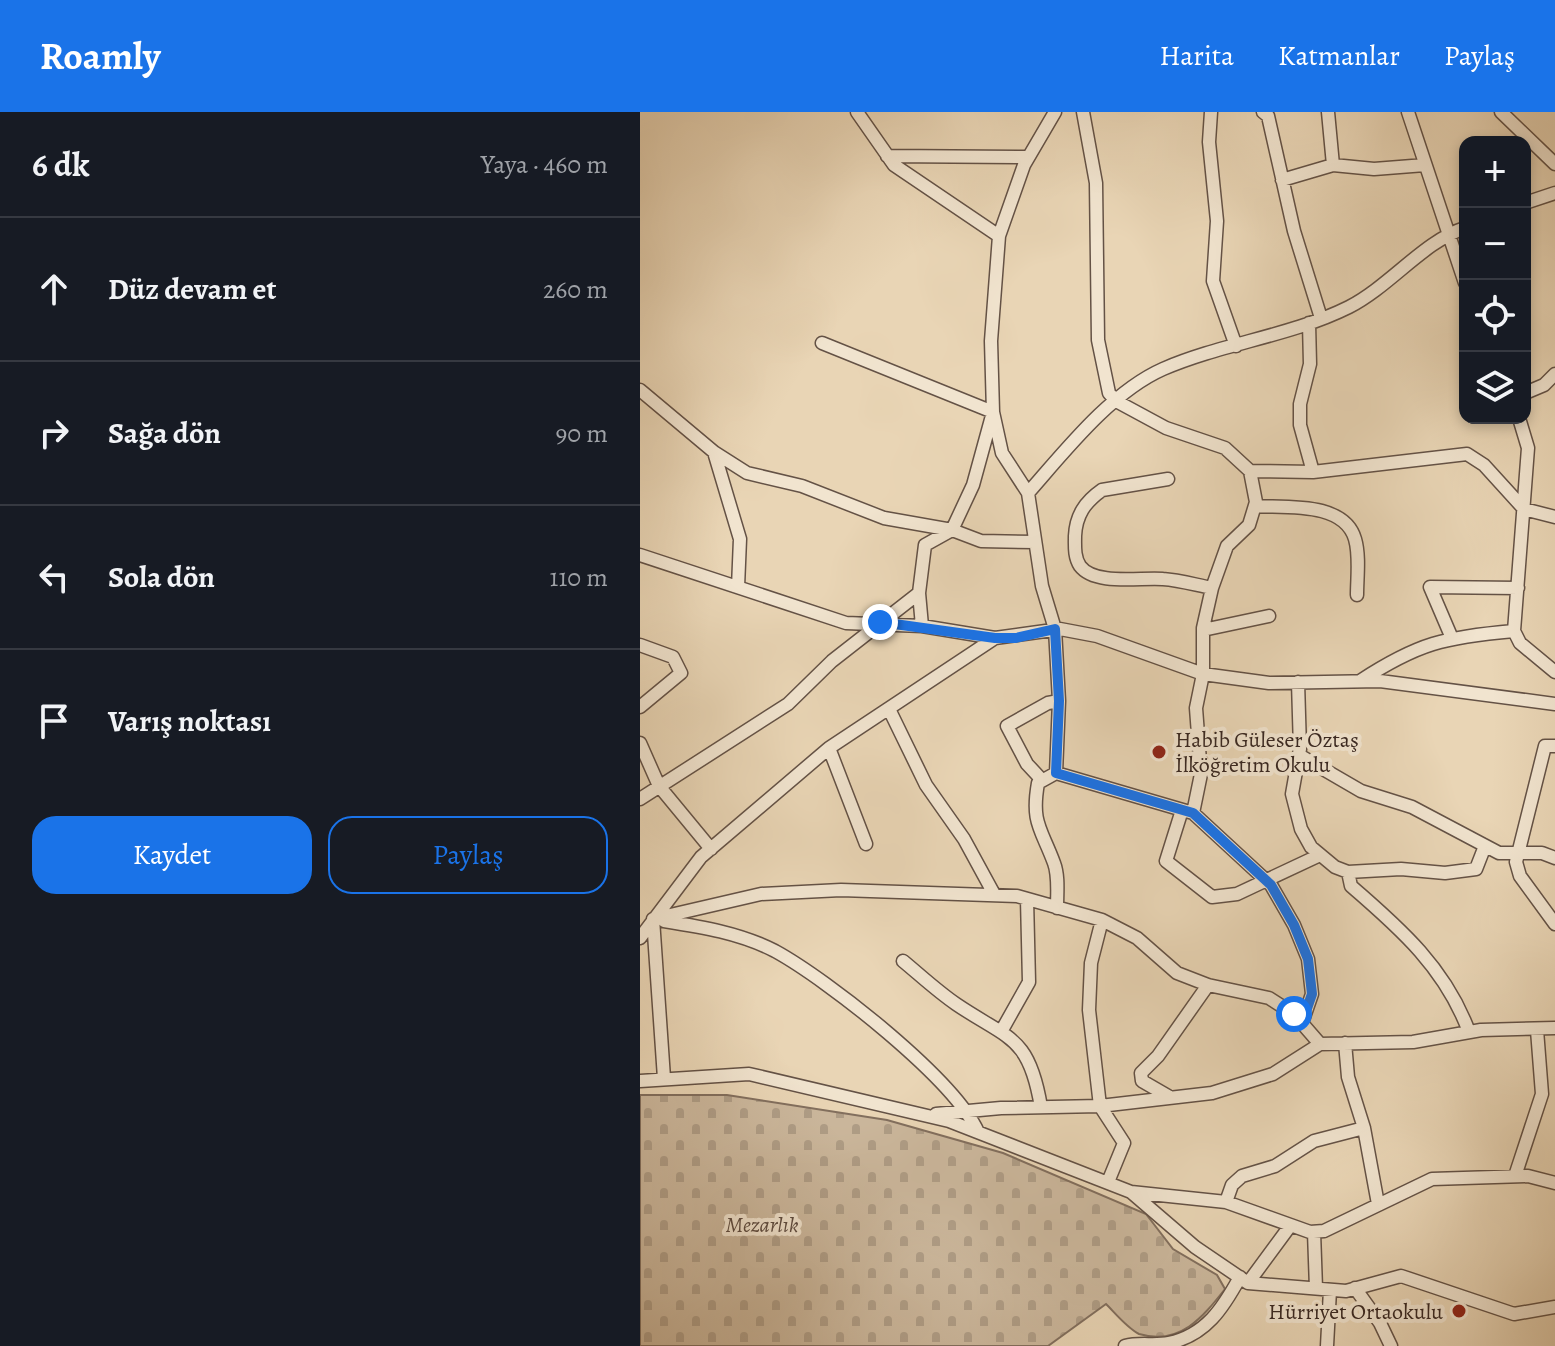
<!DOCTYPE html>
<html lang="tr">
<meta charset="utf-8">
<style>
:root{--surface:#171b24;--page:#20242c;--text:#f1f3f6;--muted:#9ea1a6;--line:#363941;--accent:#1a73e8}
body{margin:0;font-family:Alegreya,serif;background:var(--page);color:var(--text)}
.controls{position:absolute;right:24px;top:24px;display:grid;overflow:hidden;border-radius:16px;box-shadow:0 4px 12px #0003}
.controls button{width:72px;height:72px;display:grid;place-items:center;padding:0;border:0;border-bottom:2px solid var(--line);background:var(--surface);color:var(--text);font:40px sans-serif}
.stop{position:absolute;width:24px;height:24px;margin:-18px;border:6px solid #1a73e8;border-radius:50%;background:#fff}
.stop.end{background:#1a73e8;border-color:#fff;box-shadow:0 2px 8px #0008}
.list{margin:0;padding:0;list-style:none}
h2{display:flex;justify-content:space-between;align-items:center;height:104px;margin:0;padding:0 32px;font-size:34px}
h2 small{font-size:26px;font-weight:400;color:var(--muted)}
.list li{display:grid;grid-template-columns:52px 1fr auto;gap:24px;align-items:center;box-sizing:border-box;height:144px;padding:0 32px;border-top:2px solid var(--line)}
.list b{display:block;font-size:30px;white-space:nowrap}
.list em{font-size:26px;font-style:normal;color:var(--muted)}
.actions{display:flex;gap:16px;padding:24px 32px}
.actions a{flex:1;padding:18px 0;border:2px solid var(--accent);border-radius:24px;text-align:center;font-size:28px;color:var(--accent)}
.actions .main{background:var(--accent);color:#fff}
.icon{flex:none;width:44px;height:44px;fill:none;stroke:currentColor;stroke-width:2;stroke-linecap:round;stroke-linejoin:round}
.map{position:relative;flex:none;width:915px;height:1234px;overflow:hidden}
header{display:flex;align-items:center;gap:48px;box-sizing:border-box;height:112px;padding:0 40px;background:var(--accent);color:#fff}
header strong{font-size:38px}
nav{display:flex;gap:44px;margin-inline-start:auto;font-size:28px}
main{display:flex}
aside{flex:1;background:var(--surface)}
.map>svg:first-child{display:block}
</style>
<header>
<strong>Roamly</strong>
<nav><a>Harita</a><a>Katmanlar</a><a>Paylaş</a></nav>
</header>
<main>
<aside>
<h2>6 dk<small>Yaya · 460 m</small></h2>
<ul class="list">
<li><svg class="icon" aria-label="ahead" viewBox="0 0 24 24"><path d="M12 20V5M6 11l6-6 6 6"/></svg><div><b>Düz devam et</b></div><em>260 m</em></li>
<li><svg class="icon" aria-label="right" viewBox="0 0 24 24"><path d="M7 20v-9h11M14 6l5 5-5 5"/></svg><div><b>Sağa dön</b></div><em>90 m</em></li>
<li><svg class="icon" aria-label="left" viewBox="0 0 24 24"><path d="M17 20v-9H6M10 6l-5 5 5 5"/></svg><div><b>Sola dön</b></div><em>110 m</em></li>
<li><svg class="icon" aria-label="arrive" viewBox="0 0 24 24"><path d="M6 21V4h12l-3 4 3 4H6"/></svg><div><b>Varış noktası</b></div></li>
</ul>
<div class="actions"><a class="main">Kaydet</a><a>Paylaş</a></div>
</aside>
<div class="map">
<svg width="915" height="1234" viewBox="0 0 915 1234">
<defs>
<pattern id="cemetery-stones" width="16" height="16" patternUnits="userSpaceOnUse" patternTransform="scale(2)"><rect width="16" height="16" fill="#cbb79c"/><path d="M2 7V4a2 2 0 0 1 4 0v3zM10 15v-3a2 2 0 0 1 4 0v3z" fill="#af9d86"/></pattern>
</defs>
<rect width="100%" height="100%" fill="#e9d5b5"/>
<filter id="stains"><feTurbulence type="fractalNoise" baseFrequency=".0025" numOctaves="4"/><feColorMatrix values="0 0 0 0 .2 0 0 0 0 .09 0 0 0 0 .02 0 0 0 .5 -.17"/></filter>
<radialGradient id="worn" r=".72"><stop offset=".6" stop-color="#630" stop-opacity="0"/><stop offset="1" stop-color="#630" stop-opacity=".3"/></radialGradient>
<path fill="url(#cemetery-stones)" stroke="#826f5e" stroke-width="2" d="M0,983H87L247,1008L363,1041L506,1102L533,1137L577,1163L585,1177C563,1205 540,1234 499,1222C487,1216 475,1201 466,1192L408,1234H0Z"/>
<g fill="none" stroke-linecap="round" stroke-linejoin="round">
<g stroke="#645246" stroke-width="15">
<path id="minor" d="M217,0L254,53L359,124
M443,0L456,71L458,228L469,281L476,289L526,316L585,336L610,359L616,390L609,413L587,434L572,476L563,516V562L556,596L561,662L553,701
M571,0L569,30L577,109L573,169L596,234
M623,0L628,4L654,119L681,206
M688,0L693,53
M768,0L825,171
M861,0L915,52
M247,44L388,45
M642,68L693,53L734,57L785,53
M885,91L915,81
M669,211L670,252L660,292V313L673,360
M182,231L353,300L362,341L388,381L402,474L415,517L419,589L416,661L398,671C391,711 401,716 414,751C419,764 417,781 417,796
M0,278L74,340L100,427L98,475
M885,281L904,273L915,262
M879,306L888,336L874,519L880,531L915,560
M74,340L107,361L162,374L244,406L312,418L341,429L395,430
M610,359L673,360L827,342L844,353L884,397L915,405
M528,367L462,378C445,390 436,403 435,424C435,434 434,445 440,454C455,474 501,465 523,467C539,468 556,473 572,476
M388,381C425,339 471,280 523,257C583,231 651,224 709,195C750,174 784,129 825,116
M615,394C645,396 704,389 715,427C720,444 717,466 717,483
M0,443L206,511L282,514L355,526L420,517L457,524L563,562L629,571L740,569L915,592
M279,481L282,514
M563,518L629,504
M811,524L790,475L878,476
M0,533L33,545L41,561L0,595
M720,569C778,531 805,525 874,519
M658,570L660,637L652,682L661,717L671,735L695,755L708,760L761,757L805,761L836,757L845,734
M249,597L286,673L324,727L354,782
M0,631L19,674L71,737
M915,634H905L876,750L880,764L915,812
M189,636L226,732
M659,643L721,679L772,695L859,741H902L915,746
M416,661L553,701L631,773L654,813L668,847L672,882L662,911
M401,667L387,652L367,614L408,591L419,589
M0,687L148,592L192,549L279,481L285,433L312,418L333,373L353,300L351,229L359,124L384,53L415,0
M542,698L526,749L572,785L597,782L680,743
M708,760L711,774C761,817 806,857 829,920
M13,807L121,782L201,778L377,784L462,808L497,826L537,861L568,873L629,886L654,902L680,932
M13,807L24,966
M462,808L451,851L449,898L460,994L484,1031L468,1070
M24,809C62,815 100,821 135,839C188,868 314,967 338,1020
M0,826L61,745L189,636L355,526
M263,849C280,863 297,879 316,892C369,928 389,923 401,995
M362,918L389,870L387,787
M705,931L708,965L724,1016L738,1092
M0,969L109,962L309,1009L491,1080L555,1135L608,1171L706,1179L761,1164L874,1202L915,1195
M528,984L502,969L501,961L518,944L568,873
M296,1002L361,996L460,994L572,981L633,962L680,932L773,930L841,918L915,916
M875,1064L902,982L897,918
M491,1080L586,1090L670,1120L684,1119L792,1067L888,1064L915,1071
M586,1090L592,1073L602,1064L635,1054L674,1029L724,1016
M674,1120L676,1176
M608,1171L650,1114
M715,1176L740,1211L751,1234
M485,1234C499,1230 514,1234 529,1231C566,1223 583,1196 600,1165
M687,1234L690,1178"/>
</g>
<use href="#minor" stroke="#f1e4cf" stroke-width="12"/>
</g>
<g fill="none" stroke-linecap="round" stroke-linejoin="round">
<path stroke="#1a73e8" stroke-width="10" d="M240,510L355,526H376L415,517L419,589L416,661L553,701L631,773L654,813L668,847L672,882L662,911L654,902"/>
</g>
<g fill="#8f2418" stroke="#f1e4cf" stroke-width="3">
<circle cx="519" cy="640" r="8"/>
<circle cx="819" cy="1199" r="8"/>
</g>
<g text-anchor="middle" stroke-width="8" stroke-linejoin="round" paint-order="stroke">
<g font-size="22" fill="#382721" stroke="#f1e4cf" text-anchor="start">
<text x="535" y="635">Habib Güleser Öztaş<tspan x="535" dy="25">İlköğretim Okulu</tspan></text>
<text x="803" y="1207" text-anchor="end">Hürriyet Ortaokulu</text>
</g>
<g font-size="22" font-style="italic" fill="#5d4b40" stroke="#f1e4cf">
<text x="122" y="1120">Mezarlık</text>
</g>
</g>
<rect width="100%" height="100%" filter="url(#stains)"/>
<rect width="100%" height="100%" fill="url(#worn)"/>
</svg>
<div class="controls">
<button>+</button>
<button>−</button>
<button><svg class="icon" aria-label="locate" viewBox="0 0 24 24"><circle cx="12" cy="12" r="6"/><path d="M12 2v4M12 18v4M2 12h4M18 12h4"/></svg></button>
<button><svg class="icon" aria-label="layers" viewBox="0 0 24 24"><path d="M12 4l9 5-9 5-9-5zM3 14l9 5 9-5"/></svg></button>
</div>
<div class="stop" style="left:654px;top:902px"></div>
<div class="stop end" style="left:240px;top:510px"></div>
</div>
</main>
